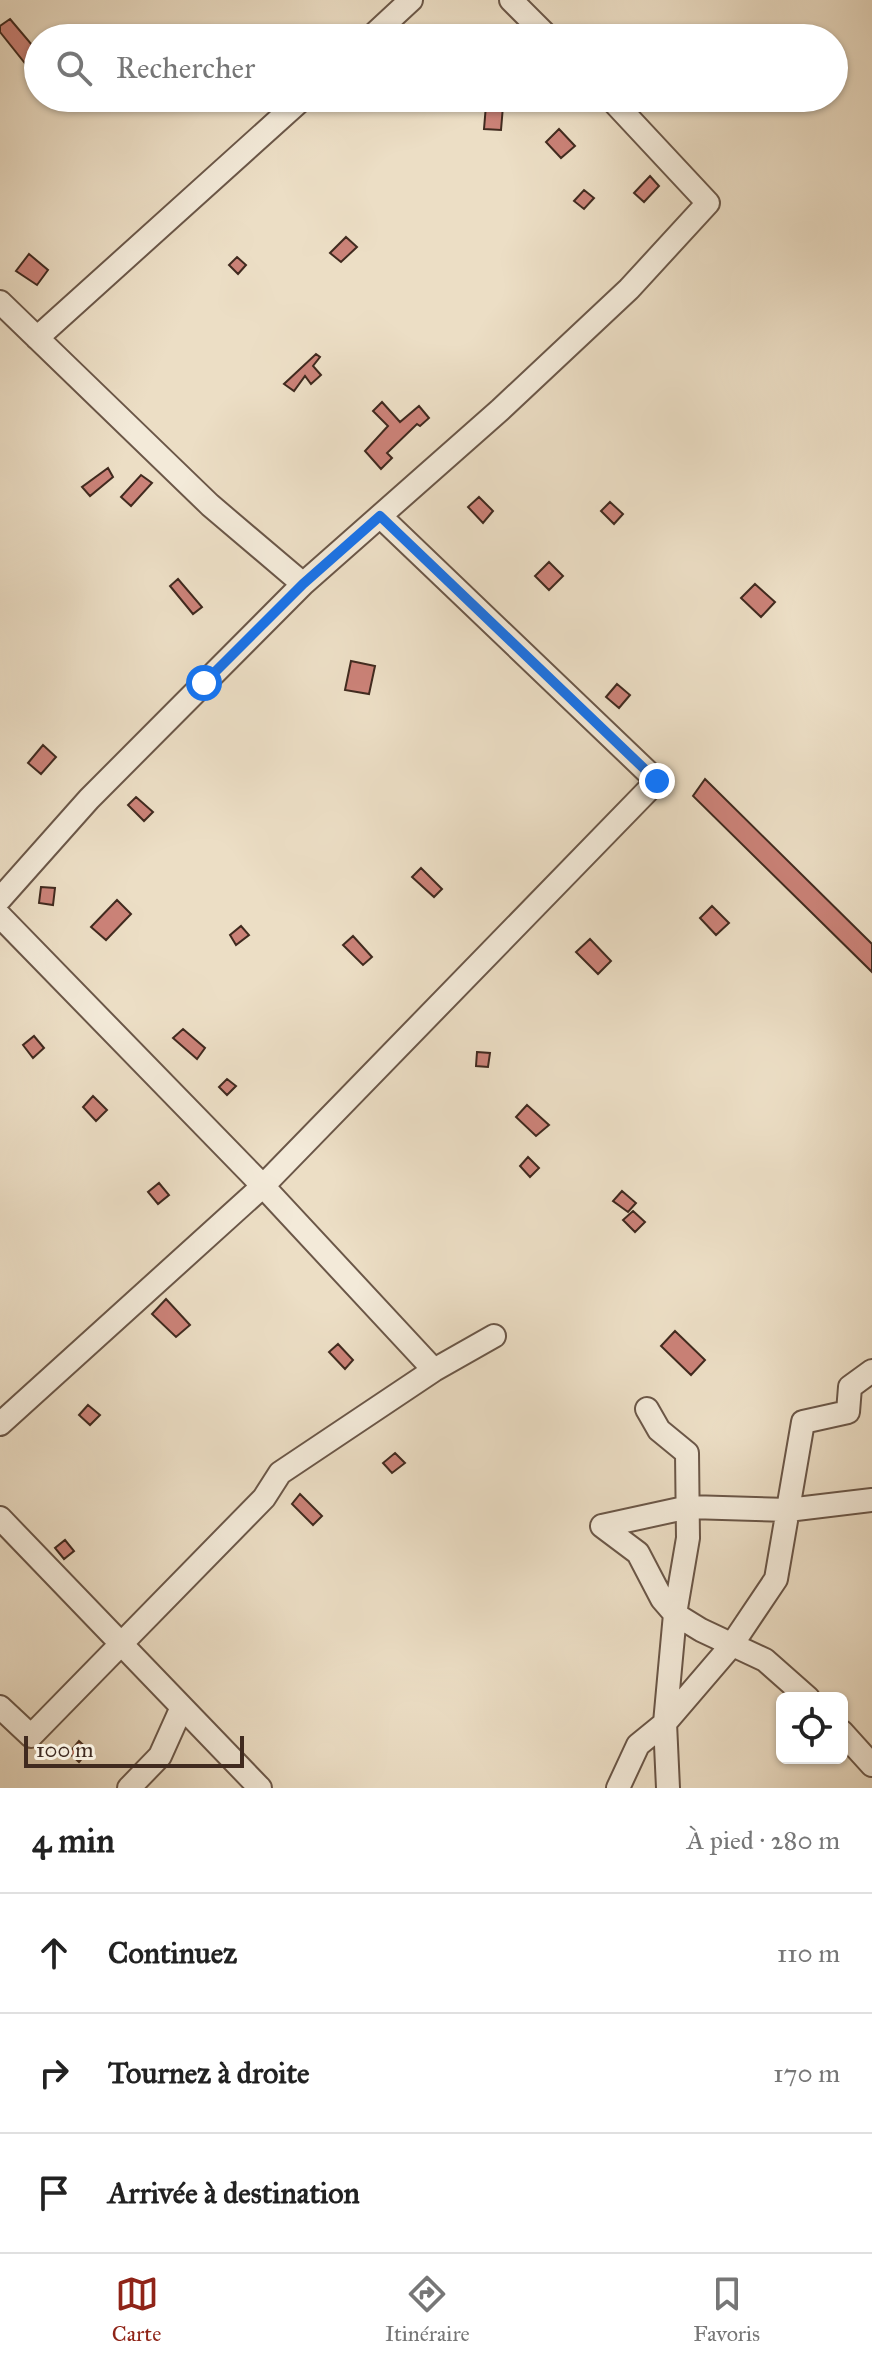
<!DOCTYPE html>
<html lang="fr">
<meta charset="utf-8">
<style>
:root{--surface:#fff;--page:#f6f6f6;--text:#222;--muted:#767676;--line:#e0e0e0;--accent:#8f2418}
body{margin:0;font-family:"IM FELL Great Primer",serif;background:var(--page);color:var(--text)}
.controls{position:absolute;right:24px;bottom:24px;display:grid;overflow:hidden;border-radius:12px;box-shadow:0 2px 6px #0004}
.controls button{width:72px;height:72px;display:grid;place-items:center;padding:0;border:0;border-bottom:2px solid var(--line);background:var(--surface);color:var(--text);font:40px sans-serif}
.scale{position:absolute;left:24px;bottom:20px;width:220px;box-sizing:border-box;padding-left:8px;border:4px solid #402a1f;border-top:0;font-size:22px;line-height:28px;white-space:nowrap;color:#402a1f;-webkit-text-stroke:6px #f3ead9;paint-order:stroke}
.stop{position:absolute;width:24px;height:24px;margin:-18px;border:6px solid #1a73e8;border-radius:50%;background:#fff}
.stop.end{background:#1a73e8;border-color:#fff;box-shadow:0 2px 8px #0008}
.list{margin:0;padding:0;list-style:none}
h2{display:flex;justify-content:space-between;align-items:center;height:104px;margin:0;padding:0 32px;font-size:34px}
h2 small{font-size:26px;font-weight:400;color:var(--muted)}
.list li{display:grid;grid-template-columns:52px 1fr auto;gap:24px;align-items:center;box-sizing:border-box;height:120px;padding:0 32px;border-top:2px solid var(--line)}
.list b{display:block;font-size:30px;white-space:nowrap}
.list em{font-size:26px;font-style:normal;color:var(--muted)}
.icon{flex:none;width:44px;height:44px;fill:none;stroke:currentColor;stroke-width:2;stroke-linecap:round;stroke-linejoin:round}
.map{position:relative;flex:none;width:872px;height:1788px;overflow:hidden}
.search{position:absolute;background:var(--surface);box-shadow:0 2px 6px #0004;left:24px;right:24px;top:24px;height:88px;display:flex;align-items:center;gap:20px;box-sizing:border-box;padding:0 28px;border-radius:44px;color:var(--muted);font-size:30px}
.sheet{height:464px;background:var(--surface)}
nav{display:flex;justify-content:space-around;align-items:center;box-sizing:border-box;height:112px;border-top:2px solid var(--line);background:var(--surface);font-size:22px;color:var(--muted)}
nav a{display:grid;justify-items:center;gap:4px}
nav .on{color:var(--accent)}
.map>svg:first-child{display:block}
</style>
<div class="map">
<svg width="872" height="1788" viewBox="0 0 872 1788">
<rect width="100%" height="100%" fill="#ecdec5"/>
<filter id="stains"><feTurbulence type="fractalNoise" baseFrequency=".0025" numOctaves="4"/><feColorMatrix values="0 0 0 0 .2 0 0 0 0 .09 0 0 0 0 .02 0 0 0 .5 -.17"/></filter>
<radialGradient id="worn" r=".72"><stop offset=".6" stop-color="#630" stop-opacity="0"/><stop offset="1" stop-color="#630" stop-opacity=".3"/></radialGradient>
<path fill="#cb8278" stroke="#402a1f" stroke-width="2" d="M10,19L38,52V58L28,67L0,32V26Z
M486,105L503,106L501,130L484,129Z
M559,129L575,146L561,158L546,142Z
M650,176L659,186L644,202L634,193Z
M584,190L594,198L584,209L574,201Z
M346,237L357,247L341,262L330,253Z
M29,254L48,270L37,285L16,271Z
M237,257L246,265L238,274L229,265Z
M316,354L320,357L313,366L321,375L311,384L305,376L294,391L284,384Z
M382,402L400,422L419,406L429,418L420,426L417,424L387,453L392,458L381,469L365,451L388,426L373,411Z
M108,468L113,477L90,496L82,487Z
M141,475L152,483L131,506L121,497Z
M479,497L493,511L483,523L468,507Z
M610,502L623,514L614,524L601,511Z
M549,562L563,576L549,590L535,576Z
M178,579L202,607L193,614L170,586Z
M755,584L775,602L761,617L741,598Z
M351,661L375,666L369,694L345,690Z
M617,684L630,695L619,708L606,697Z
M43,745L56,757L41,774L28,763Z
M705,779L872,944V972L693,796Z
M136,797L153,812L144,821L128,805Z
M421,868L442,889L434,897L412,877Z
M41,887L55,888L53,905L39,903Z
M117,900L131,914L106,940L91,927Z
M712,906L729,923L716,935L700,918Z
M241,926L249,935L236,945L230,935Z
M353,936L372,957L363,965L343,945Z
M590,939L611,961L598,974L576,952Z
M183,1029L205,1048L197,1059L173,1038Z
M34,1036L44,1048L33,1058L23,1045Z
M477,1052L490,1053L488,1067L476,1066Z
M227,1079L236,1086L227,1095L219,1087Z
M93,1096L107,1110L96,1121L83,1107Z
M527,1105L549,1125L536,1136L516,1117Z
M528,1157L539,1168L530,1177L520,1166Z
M159,1183L169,1195L158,1204L148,1192Z
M622,1191L636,1203L628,1212L613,1201Z
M633,1211L645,1222L635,1232L623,1220Z
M166,1299L190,1325L176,1337L152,1314Z
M675,1331L705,1360L691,1375L661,1346Z
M338,1344L353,1360L345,1369L329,1352Z
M88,1405L100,1415L90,1425L79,1415Z
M395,1453L405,1463L392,1473L383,1463Z
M300,1494L322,1516L313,1525L292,1504Z
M65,1540L74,1551L64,1559L55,1548Z
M79,1741L89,1750L79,1762L69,1753Z"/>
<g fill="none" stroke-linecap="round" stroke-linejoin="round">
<g stroke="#6b5748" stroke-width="26">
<path id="minor" d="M511,0L549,38
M370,38L411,0
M0,302L210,505L303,584
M37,338L303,98
M0,899L89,799L303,584L500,410L629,289L708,203L610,98
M0,916L263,1186L434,1370
M647,1409L659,1430L687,1453L688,1538L675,1614L665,1723L668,1788
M0,1424L263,1186L657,781L380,516
M0,1518L260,1788
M602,1526L638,1553L662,1599L675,1614L701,1630L765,1660L808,1698
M602,1526L689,1507L788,1510L872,1500
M0,1707L31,1736L264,1498L280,1473L434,1370L494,1336
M842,1732L872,1765
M129,1788L160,1756L182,1707
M618,1788L638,1745L665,1723L731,1646L776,1579L803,1422L848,1412L850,1387L872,1371"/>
</g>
<use href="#minor" stroke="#f3ead9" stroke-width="22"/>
</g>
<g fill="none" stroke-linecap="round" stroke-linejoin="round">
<path stroke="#1a73e8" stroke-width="10" d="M204,683L303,584L380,516L657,781"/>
</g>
<rect width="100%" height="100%" filter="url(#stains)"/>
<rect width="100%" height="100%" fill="url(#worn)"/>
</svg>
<div class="controls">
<button><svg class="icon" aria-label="locate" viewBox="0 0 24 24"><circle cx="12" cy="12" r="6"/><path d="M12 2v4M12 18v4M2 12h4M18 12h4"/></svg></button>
</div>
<div class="scale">100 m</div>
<div class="stop" style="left:204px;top:683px"></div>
<div class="stop end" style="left:657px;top:781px"></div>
<div class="search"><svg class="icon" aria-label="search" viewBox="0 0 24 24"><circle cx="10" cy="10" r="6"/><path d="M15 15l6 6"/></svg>Rechercher</div>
</div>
<section class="sheet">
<h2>4 min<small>À pied · 280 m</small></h2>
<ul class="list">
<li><svg class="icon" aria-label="ahead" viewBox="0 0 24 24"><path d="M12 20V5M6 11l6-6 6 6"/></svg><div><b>Continuez</b></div><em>110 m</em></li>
<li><svg class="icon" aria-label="right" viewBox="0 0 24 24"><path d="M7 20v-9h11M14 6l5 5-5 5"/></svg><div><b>Tournez à droite</b></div><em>170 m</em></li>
<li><svg class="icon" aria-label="arrive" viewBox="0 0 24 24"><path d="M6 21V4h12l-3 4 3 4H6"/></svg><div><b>Arrivée à destination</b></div></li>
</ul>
</section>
<nav>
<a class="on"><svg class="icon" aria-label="map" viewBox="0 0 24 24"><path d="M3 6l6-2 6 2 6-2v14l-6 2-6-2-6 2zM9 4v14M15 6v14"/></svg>Carte</a>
<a><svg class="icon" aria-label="directions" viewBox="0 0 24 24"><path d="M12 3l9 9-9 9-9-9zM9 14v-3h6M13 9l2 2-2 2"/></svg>Itinéraire</a>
<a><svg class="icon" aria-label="saved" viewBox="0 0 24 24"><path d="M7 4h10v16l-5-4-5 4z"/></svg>Favoris</a>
</nav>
